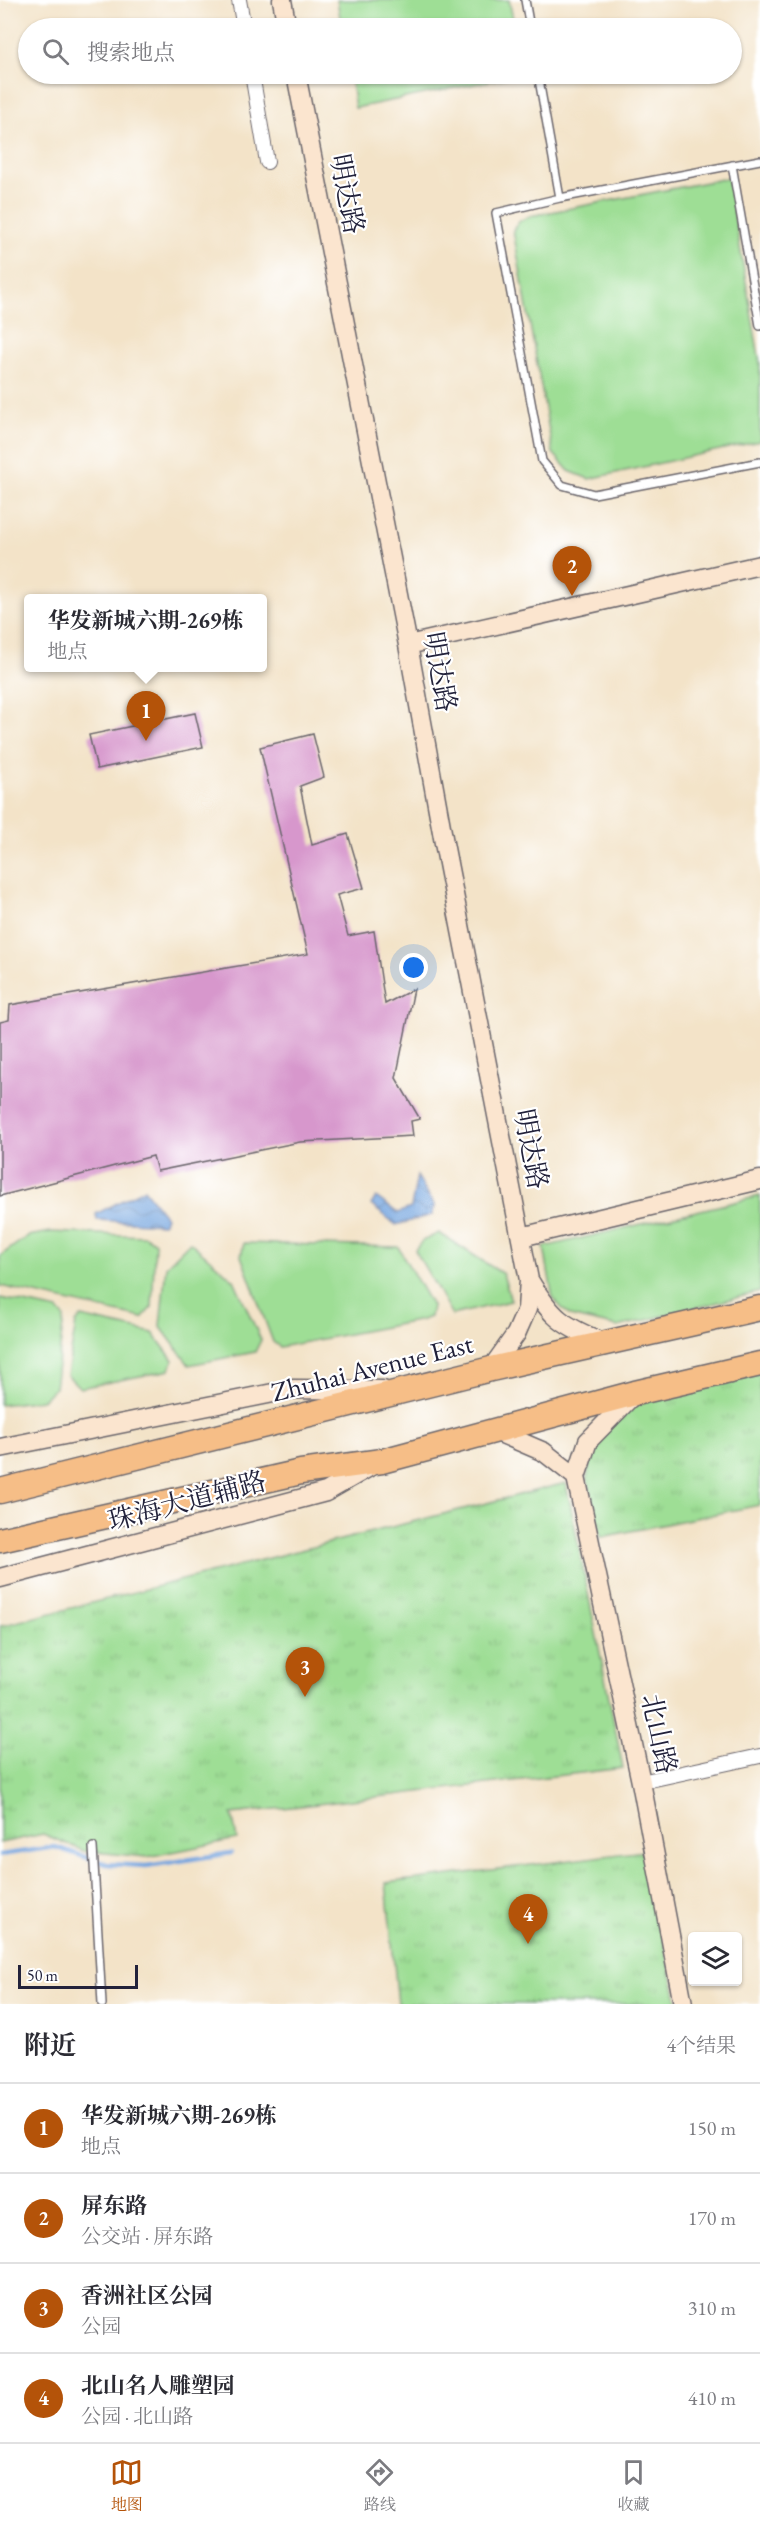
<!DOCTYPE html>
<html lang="zh">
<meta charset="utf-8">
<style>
:root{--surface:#fff;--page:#f2f2f3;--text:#2b2b33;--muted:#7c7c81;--line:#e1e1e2;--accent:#b45309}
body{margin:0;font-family:"EB Garamond","Noto Serif SC",serif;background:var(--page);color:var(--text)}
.controls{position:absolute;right:18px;bottom:18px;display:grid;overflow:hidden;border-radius:6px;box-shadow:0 2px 4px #0004}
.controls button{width:54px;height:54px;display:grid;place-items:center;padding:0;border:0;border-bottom:2px solid var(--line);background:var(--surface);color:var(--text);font:30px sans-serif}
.scale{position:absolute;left:18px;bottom:15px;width:120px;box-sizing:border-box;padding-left:6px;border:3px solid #22223b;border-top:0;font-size:16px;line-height:21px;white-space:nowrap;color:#22223b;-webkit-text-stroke:4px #fff;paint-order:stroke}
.you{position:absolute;left:414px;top:968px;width:21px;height:21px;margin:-15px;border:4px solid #fff;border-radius:50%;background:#1a73e8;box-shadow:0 0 0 9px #1a73e833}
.badge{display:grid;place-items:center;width:39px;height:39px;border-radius:50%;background:var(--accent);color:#fff;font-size:20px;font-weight:700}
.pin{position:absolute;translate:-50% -50px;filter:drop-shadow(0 2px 3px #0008)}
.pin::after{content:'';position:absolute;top:32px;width:21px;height:18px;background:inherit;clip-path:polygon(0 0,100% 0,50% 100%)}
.popup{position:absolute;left:24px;top:594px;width:243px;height:78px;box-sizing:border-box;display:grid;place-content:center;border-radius:6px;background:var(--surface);filter:drop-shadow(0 2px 4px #0005);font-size:20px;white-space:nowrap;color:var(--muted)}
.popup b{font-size:22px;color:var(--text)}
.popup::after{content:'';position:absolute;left:50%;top:100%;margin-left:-12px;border:12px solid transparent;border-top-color:var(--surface)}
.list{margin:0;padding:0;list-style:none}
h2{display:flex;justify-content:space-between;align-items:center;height:78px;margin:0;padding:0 24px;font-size:26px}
h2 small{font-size:20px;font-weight:400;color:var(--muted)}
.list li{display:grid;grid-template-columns:39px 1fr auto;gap:18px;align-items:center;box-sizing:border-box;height:90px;padding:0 24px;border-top:2px solid var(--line)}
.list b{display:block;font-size:22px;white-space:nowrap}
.list p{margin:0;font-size:20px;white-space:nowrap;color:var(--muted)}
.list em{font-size:20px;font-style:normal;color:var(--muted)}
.icon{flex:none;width:33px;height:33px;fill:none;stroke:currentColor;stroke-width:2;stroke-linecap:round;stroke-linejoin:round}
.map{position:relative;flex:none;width:760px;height:2004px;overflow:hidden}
.search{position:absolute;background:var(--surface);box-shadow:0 2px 4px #0004;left:18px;right:18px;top:18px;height:66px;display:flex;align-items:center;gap:15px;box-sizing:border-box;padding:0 21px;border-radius:33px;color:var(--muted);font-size:22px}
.sheet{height:438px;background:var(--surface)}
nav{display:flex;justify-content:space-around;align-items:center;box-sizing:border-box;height:84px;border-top:2px solid var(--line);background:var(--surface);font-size:16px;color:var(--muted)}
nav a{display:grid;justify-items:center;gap:3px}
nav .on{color:var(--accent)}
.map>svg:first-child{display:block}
</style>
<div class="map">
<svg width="760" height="2004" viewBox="0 0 760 2004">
<defs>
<pattern id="park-tufts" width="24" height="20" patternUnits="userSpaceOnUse" patternTransform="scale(1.5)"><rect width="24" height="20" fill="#9ede95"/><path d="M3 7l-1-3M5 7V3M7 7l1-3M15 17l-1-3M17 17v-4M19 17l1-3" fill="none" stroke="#88be81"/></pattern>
<pattern id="water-waves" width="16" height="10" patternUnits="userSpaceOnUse" patternTransform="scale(1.5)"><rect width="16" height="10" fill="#75a5df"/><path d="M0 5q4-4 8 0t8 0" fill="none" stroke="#6086b6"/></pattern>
</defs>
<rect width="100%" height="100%" fill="#fff"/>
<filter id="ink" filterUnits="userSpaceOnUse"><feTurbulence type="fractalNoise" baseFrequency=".0167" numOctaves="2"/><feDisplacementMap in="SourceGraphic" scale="12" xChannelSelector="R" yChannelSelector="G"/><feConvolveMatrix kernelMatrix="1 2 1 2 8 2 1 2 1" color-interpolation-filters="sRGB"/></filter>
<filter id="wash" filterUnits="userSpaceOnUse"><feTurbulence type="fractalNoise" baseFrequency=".008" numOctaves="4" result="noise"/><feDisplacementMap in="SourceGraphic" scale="24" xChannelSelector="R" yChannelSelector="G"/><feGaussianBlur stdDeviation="1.35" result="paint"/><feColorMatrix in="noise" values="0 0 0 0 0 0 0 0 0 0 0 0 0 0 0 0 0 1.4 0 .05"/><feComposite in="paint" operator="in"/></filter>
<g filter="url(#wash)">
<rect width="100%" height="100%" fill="#f3e3c8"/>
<path fill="#9ede95" stroke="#608068" stroke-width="1.5" d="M337,0H509L515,28H342Z
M350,74H524L355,108Z
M728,178L760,363V441L589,479L569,471L553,453L513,230L519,221L530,216Z
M760,1196V1292L618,1327L570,1316L553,1299L544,1247Z
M51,1232L145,1236L155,1243L152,1307L142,1318L0,1286V1256L28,1236Z
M439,1233L503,1274L511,1301L452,1315L415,1250L422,1241Z
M190,1242L234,1280L261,1340L255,1352L189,1365L160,1326L166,1266Z
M244,1243L398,1247L432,1306L430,1317L422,1320L280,1347L273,1342L241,1256Z
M0,1298L58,1310L64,1317L55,1388L42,1400L0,1405Z
M81,1317L153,1333L173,1360L170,1370L80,1388L67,1375L76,1323Z"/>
<path fill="url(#park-tufts)" stroke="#608068" stroke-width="1.5" d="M760,1369V1505L601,1537L587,1477L593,1445L638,1397Z
M566,1483L623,1768L232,1814L237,1839L147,1857L84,1851L43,1834L0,1843V1626Z
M644,1851L678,2004H398L386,1883Z"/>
<path fill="url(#water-waves)" stroke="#4c648d" stroke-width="1.5" d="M417,1176L435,1206L432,1215L396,1225L371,1205L376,1197L398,1213L411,1208Z
M144,1189L166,1217L163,1224L97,1220L96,1214Z"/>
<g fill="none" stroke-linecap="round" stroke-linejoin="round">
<path stroke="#75a5df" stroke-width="4.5" d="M0,1855L55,1847L107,1864L147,1866L231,1853"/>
</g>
<g id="blocks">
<path fill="#d797cc" d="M195,713L203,747L97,769L89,735Z
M313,734L324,777L300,786L312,845L348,834L364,888L337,895L348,936L374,931L385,1004L414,989L396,1078L420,1119L411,1121L413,1136L300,1142L157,1171L153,1156L0,1196V1022L9,1020L10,1005L308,954L260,747Z"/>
</g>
</g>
<g filter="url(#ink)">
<use href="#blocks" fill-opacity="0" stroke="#6b666c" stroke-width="1.5"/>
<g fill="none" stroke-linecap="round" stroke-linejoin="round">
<g stroke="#6b666c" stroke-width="10">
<path id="lane" d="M525,0L530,28
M538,74L560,198
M760,160L560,198L496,213L542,461L562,485L594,494L760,462
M732,165L760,326
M93,1847L102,2004"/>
</g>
<g stroke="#6b666c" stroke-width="16">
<path id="street" d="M239,0L244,28
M252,74L267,162
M641,1782L760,1756"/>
</g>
<g stroke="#6b666c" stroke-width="21">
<path id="secondary" d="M282,0L287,28
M296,74L408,645L444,843L529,1280L527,1309L516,1334L491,1369
M408,645L760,565
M521,1237L760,1180
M529,1280C553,1320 561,1324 604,1343
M635,1393L588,1441L576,1477L641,1782L683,2004
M493,1430L544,1452L576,1477
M0,1448L293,1389L383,1390
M0,1578L326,1492L373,1465"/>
</g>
<g stroke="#6b666c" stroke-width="27">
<path id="highway" d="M0,1491L491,1369L760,1308
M0,1540L301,1472L382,1461L635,1393L760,1364"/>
</g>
<use href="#lane" stroke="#fff" stroke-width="7"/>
<use href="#street" stroke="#fff" stroke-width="14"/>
<use href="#secondary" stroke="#fbe5cf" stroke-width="18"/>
<use href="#highway" stroke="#f6be87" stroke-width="24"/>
</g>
</g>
<g text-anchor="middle" stroke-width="4.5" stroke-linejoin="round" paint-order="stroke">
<g font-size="27" fill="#22223b" stroke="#fff">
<text transform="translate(347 194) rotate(79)" y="9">明达路</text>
<text transform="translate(440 672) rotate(80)" y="9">明达路</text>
<text transform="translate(531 1149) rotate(79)" y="9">明达路</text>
<text transform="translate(372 1368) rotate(-14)" y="9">Zhuhai Avenue East</text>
<text transform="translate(187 1501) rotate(-15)" y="9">珠海大道辅路</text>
<text transform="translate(659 1734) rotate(78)" y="9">北山路</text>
</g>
</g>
</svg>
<div class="controls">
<button><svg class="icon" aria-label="layers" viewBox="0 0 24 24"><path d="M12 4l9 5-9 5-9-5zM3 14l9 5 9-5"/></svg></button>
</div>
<div class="scale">50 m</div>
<div class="you"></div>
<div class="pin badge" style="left:146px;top:741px">1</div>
<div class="popup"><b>华发新城六期-269栋</b>地点</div>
<div class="pin badge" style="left:572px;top:596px">2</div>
<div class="pin badge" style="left:305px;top:1697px">3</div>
<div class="pin badge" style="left:528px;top:1944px">4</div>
<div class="search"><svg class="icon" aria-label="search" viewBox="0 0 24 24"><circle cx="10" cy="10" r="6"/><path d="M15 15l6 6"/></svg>搜索地点</div>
</div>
<section class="sheet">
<h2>附近<small>4个结果</small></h2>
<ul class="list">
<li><span class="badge">1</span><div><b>华发新城六期-269栋</b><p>地点</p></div><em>150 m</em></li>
<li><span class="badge">2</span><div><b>屏东路</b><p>公交站 · 屏东路</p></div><em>170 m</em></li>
<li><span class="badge">3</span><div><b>香洲社区公园</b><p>公园</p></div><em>310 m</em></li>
<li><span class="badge">4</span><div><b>北山名人雕塑园</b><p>公园 · 北山路</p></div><em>410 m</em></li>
</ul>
</section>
<nav>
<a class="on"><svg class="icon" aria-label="map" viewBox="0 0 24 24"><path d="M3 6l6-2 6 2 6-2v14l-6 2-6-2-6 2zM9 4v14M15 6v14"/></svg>地图</a>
<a><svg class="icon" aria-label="directions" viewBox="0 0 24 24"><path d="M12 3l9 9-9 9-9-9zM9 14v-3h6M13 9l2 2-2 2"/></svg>路线</a>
<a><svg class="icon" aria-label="saved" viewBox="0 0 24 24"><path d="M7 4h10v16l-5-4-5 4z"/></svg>收藏</a>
</nav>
